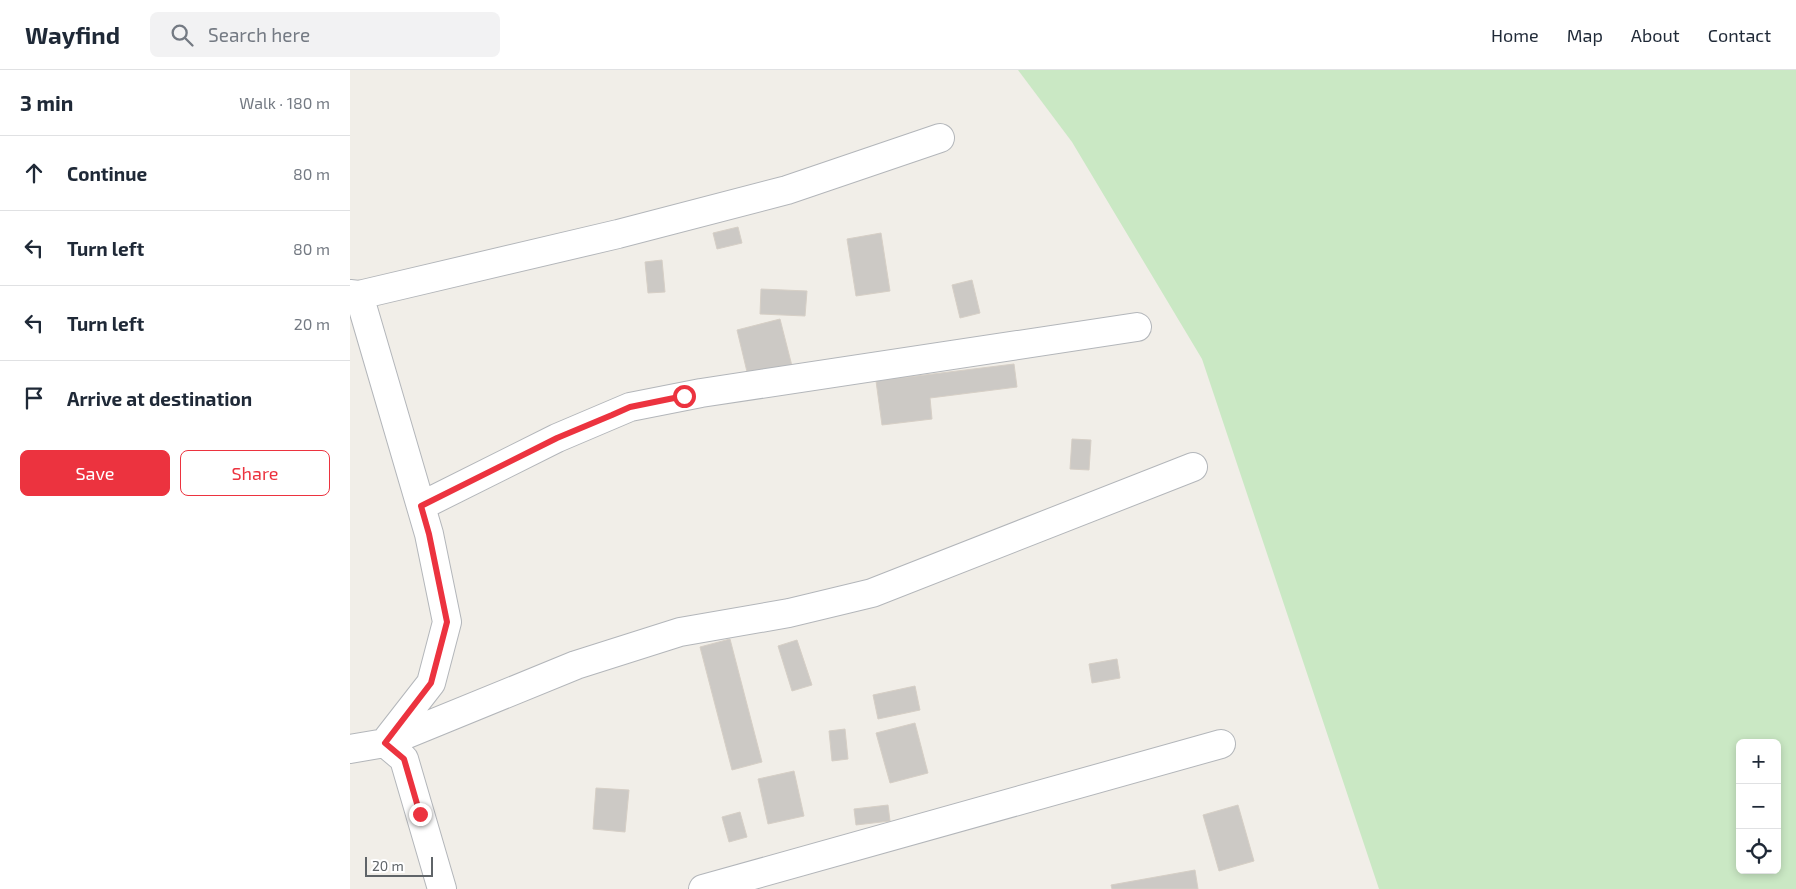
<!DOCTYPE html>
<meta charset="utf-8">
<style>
:root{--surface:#fff;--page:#f2f2f3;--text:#1f2937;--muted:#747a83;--line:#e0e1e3;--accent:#ec333f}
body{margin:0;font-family:"Exo 2",sans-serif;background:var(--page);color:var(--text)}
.controls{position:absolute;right:15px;bottom:15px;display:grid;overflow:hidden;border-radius:8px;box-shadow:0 2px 8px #0003}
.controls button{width:45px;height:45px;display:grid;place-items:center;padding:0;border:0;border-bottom:1px solid var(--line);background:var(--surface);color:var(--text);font:25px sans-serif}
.scale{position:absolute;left:15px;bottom:12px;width:68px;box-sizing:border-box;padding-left:5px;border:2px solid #5f6468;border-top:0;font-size:14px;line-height:18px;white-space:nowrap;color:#5f6468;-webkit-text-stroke:4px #fff;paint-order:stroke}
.stop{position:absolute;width:15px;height:15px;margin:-11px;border:4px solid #ec333f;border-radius:50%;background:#fff}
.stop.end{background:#ec333f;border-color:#fff;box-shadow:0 1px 5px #0008}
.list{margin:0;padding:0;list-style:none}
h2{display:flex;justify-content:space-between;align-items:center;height:65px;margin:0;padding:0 20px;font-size:21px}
h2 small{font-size:16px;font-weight:400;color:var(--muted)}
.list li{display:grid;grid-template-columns:32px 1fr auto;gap:15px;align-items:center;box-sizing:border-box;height:75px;padding:0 20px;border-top:1px solid var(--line)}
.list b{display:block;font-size:19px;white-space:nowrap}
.list em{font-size:16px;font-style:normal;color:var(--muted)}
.actions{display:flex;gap:10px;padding:15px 20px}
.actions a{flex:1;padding:11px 0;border:1px solid var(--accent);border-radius:8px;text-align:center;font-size:18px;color:var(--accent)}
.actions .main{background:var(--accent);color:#fff}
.icon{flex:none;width:28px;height:28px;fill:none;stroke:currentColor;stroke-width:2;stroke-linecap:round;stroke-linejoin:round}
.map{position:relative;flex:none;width:1446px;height:819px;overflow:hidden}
header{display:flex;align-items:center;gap:30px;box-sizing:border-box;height:70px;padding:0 25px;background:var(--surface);border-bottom:1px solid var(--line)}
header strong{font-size:24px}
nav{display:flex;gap:28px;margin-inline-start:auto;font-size:18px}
.search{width:350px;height:45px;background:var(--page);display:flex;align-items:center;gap:12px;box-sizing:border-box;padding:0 18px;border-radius:8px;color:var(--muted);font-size:19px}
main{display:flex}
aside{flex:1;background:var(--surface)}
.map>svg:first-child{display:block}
</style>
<header>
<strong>Wayfind</strong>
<div class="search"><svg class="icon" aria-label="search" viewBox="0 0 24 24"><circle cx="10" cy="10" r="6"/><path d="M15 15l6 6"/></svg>Search here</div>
<nav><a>Home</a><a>Map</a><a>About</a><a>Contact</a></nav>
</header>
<main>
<aside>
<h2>3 min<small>Walk · 180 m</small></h2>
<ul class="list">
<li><svg class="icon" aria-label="ahead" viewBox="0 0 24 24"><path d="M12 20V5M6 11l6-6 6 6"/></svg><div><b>Continue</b></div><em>80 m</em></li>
<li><svg class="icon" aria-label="left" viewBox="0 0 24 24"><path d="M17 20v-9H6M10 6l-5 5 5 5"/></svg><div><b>Turn left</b></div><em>80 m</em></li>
<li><svg class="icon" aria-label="left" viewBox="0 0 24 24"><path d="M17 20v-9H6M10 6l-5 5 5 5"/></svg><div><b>Turn left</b></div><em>20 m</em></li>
<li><svg class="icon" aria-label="arrive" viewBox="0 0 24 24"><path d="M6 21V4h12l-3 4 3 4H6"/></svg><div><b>Arrive at destination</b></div></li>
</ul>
<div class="actions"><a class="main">Save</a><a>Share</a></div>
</aside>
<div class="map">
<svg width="1446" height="819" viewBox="0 0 1446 819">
<rect width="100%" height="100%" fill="#f1eee8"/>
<path fill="#cae8c4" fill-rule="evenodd" d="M668,0H1446V819H1029L852,289L722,72ZM1390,673H1427V800H1390Z"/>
<path fill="#ccc9c5" stroke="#d6cfc6" d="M388,157L392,173L367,179L363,163Z
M531,163L540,221L506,226L497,169Z
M312,190L315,222L298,223L295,192Z
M622,210L630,243L610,248L602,215Z
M411,219L457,221L455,246L410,244Z
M430,249L442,296L398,306L387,260Z
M664,294L667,317L580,328L582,349L532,355L526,311Z
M722,369L741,370L739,400L720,399Z
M380,569L412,692L382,700L350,577Z
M447,570L462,615L442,621L428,576Z
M767,589L770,608L742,613L739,594Z
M565,616L570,640L528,649L523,625Z
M565,653L578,703L540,713L526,663Z
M495,659L498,689L482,691L479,661Z
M444,701L454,746L418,754L408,709Z
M246,718L279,720L275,762L243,759Z
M538,735L540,751L506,755L504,739Z
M888,735L904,791L869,801L853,745Z
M390,742L397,767L379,772L372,747Z
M845,800L848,819H762L761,815Z"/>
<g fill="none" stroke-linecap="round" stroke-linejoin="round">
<g stroke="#b3b6ba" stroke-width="30">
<path id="minor" d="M0,224L9,225L268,164L437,120L590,68
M9,225L79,464L97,552L81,613L35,672
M71,436L207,368L280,337L351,323L787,257
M35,673L226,595L330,562L439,543L522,523L843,397
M0,679L35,673L54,689L92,819
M353,819L871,674"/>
</g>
<use href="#minor" stroke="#fff" stroke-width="28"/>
</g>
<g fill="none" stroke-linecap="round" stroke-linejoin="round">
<path stroke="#ec333f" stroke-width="6" d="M70,744L54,689L35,673L81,613L97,552L79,464L71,436L207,368L262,345L280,337L334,326"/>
</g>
</svg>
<div class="controls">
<button>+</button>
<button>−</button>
<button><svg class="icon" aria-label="locate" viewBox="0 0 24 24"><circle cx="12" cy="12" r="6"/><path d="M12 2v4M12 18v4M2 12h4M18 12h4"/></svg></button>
</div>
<div class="scale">20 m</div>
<div class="stop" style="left:334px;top:326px"></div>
<div class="stop end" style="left:70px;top:744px"></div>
</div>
</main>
